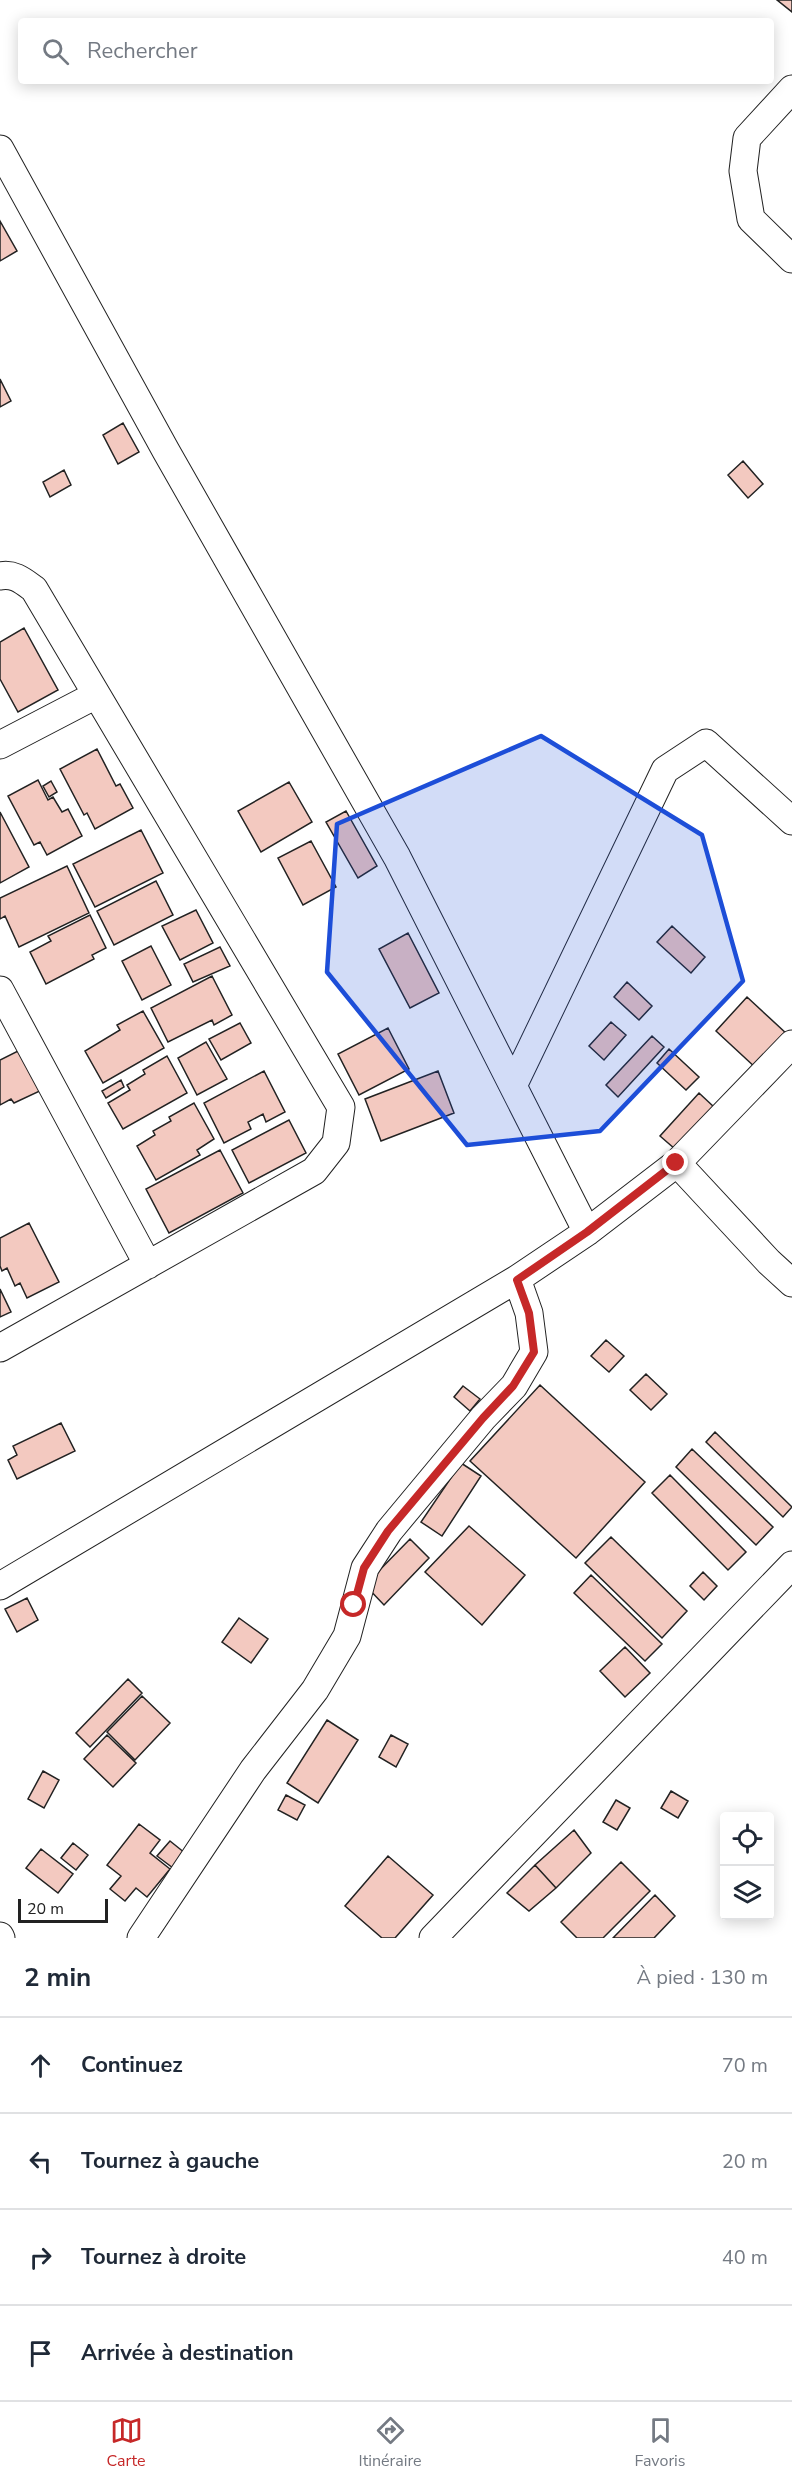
<!DOCTYPE html>
<html lang="fr">
<meta charset="utf-8">
<style>
:root{--surface:#fff;--page:#f2f2f3;--text:#1f2937;--muted:#747a83;--line:#e0e1e3;--accent:#c62828}
body{margin:0;font-family:"Nunito Sans",sans-serif;background:var(--page);color:var(--text)}
.controls{position:absolute;right:18px;bottom:18px;display:grid;overflow:hidden;border-radius:6px;box-shadow:0 3px 15px #0003}
.controls button{width:54px;height:54px;display:grid;place-items:center;padding:0;border:0;border-bottom:2px solid var(--line);background:var(--surface);color:var(--text);font:30px sans-serif}
.scale{position:absolute;left:18px;bottom:15px;width:90px;box-sizing:border-box;padding-left:6px;border:3px solid #222;border-top:0;font-size:16px;line-height:21px;white-space:nowrap;color:#222;-webkit-text-stroke:4px #fff;paint-order:stroke}
.stop{position:absolute;width:18px;height:18px;margin:-14px;border:4px solid #c62828;border-radius:50%;background:#fff}
.stop.end{background:#c62828;border-color:#fff;box-shadow:0 2px 6px #0008}
.list{margin:0;padding:0;list-style:none}
h2{display:flex;justify-content:space-between;align-items:center;height:78px;margin:0;padding:0 24px;font-size:26px}
h2 small{font-size:20px;font-weight:400;color:var(--muted)}
.list li{display:grid;grid-template-columns:39px 1fr auto;gap:18px;align-items:center;box-sizing:border-box;height:96px;padding:0 24px;border-top:2px solid var(--line)}
.list b{display:block;font-size:22px;white-space:nowrap}
.list em{font-size:20px;font-style:normal;color:var(--muted)}
.icon{flex:none;width:33px;height:33px;fill:none;stroke:currentColor;stroke-width:2;stroke-linecap:round;stroke-linejoin:round}
.map{position:relative;flex:none;width:792px;height:1938px;overflow:hidden}
.search{position:absolute;background:var(--surface);box-shadow:0 3px 15px #0003;left:18px;right:18px;top:18px;height:66px;display:flex;align-items:center;gap:15px;box-sizing:border-box;padding:0 21px;border-radius:6px;color:var(--muted);font-size:22px}
.sheet{height:462px;background:var(--surface)}
nav{display:flex;justify-content:space-around;align-items:center;box-sizing:border-box;height:84px;border-top:2px solid var(--line);background:var(--surface);font-size:16px;color:var(--muted)}
nav a{display:grid;justify-items:center;gap:3px}
nav .on{color:var(--accent)}
.map>svg:first-child{display:block}
</style>
<div class="map">
<svg width="792" height="1938" viewBox="0 0 792 1938">
<rect width="100%" height="100%" fill="#fff"/>
<path fill="#f3c9c0" stroke="#222" stroke-width="1.5" d="M777,0H792V12Z
M0,221L17,251L0,261Z
M0,379L11,401L0,407Z
M123,423L139,452L118,464L103,435Z
M743,461L763,484L748,498L728,475Z
M64,470L71,485L50,497L43,482Z
M24,628L58,690L18,712L0,679V642Z
M97,749L116,786L120,784L133,808L95,829L87,813L84,815L60,769Z
M38,780L48,800L53,797L62,812L68,809L82,836L47,855L40,842L34,845L8,796Z
M51,781L57,792L49,797L43,786Z
M289,782L312,822L261,852L238,811Z
M346,811L377,866L358,878L326,822Z
M0,812L29,867L0,883Z
M141,830L163,873L95,907L73,864Z
M311,841L336,887L303,905L278,858Z
M67,866L89,913L19,947L5,916L0,919V898Z
M156,881L173,915L114,945L97,911Z
M196,910L213,943L180,960L162,926Z
M90,915L106,948L92,955L94,959L46,984L30,952L51,941L48,936Z
M672,926L705,957L691,973L657,942Z
M408,933L439,993L410,1008L379,949Z
M151,946L171,985L142,1000L122,961Z
M220,947L230,966L193,982L184,964Z
M212,976L232,1015L214,1025L212,1020L168,1042L151,1008Z
M627,982L652,1006L639,1020L614,997Z
M747,997L788,1035L757,1069L716,1031Z
M143,1011L164,1048L103,1083L85,1051L120,1030L117,1025Z
M611,1022L626,1035L604,1060L589,1046Z
M240,1023L251,1043L221,1060L209,1039Z
M388,1028L409,1069L359,1095L338,1054Z
M652,1036L664,1047L618,1097L606,1085Z
M206,1042L227,1079L197,1095L178,1058Z
M22,1049L42,1090L14,1103L11,1099L0,1105V1060Z
M669,1049L699,1077L686,1090L657,1063Z
M167,1056L187,1093L123,1129L108,1103L130,1090L127,1085L145,1074L143,1070Z
M264,1071L285,1112L266,1122L263,1114L248,1122L251,1129L224,1143L204,1103Z
M438,1071L454,1113L381,1141L365,1099Z
M121,1080L124,1087L106,1098L102,1091Z
M699,1093L714,1107L675,1149L660,1136Z
M194,1103L214,1139L197,1150L200,1155L156,1180L137,1146L155,1135L153,1131L171,1121L169,1117Z
M289,1120L306,1153L249,1183L232,1150Z
M220,1150L243,1193L169,1233L146,1189Z
M29,1223L59,1282L27,1298L20,1283L15,1286L7,1268L2,1271L0,1266V1238Z
M0,1289L11,1312L0,1317Z
M606,1340L624,1356L609,1372L591,1356Z
M646,1374L667,1394L651,1410L630,1390Z
M540,1385L645,1482L576,1558L470,1461Z
M463,1386L480,1399L470,1411L454,1397Z
M61,1423L75,1451L17,1479L8,1460L17,1455L13,1446Z
M715,1432L792,1507L783,1517L706,1442Z
M692,1449L773,1527L756,1545L676,1467Z
M461,1463L481,1476L442,1536L421,1522Z
M670,1475L746,1552L728,1570L652,1493Z
M469,1526L525,1575L482,1625L425,1572Z
M611,1537L687,1611L662,1638L585,1563Z
M410,1539L429,1558L384,1605L365,1585Z
M703,1572L717,1586L704,1600L690,1586Z
M591,1575L662,1644L645,1661L574,1593Z
M27,1598L38,1620L17,1632L5,1609Z
M239,1618L268,1639L251,1663L222,1642Z
M625,1647L650,1673L625,1697L600,1671Z
M128,1679L142,1693L90,1747L76,1733Z
M142,1696L170,1723L135,1760L107,1732Z
M327,1720L358,1740L318,1803L287,1783Z
M107,1735L136,1763L113,1787L84,1759Z
M391,1735L408,1744L396,1767L379,1757Z
M43,1771L59,1780L44,1808L28,1799Z
M671,1791L688,1801L678,1818L661,1808Z
M286,1795L305,1805L297,1820L278,1810Z
M616,1800L630,1808L617,1830L603,1822Z
M139,1824L160,1840L150,1853L170,1869L147,1897L136,1888L125,1901L110,1889L121,1876L107,1865Z
M574,1830L591,1853L556,1888L535,1865Z
M170,1841L185,1853L173,1868L157,1856Z
M73,1843L88,1855L76,1870L61,1858Z
M41,1849L73,1874L58,1893L26,1868Z
M388,1856L433,1895L395,1938H382L345,1906Z
M621,1862L650,1891L603,1938H577L561,1922Z
M535,1865L556,1888L529,1911L507,1893Z
M655,1895L675,1916L654,1938H613Z"/>
<g fill="none" stroke-linecap="round" stroke-linejoin="round">
<g stroke="#222" stroke-width="29">
<path id="minor" d="M792,89L747,138L743,171L751,219L792,259
M0,149L166,451L397,857L587,1232
M0,576C14,573 23,581 34,589L341,1107L336,1143L314,1171L0,1348
M0,745L96,695
M0,990L148,1265
M513,1086L665,770L706,743L792,821
M677,1163L769,1262L792,1283
M0,1586L517,1279L587,1232L677,1163L792,1044
M0,1936L1,1938
M141,1938L253,1770L315,1690L347,1636L365,1568L389,1531L483,1418L514,1386L534,1352L529,1313L517,1279
M433,1938L792,1565"/>
</g>
<use href="#minor" stroke="#fff" stroke-width="27"/>
</g>
<g fill="none" stroke-linecap="round" stroke-linejoin="round">
<path stroke="#c62828" stroke-width="8" d="M354,1605L364,1568L388,1531L483,1418L513,1386L534,1352L529,1313L517,1280L587,1232L676,1163"/>
</g>
<path fill="#1d4ed8" fill-opacity="0.2" stroke="#1d4ed8" stroke-width="4.5" stroke-linejoin="round" d="M541,736L702,835L743,981L600,1131L467,1145L327,972L337,824Z"/>
</svg>
<div class="controls">
<button><svg class="icon" aria-label="locate" viewBox="0 0 24 24"><circle cx="12" cy="12" r="6"/><path d="M12 2v4M12 18v4M2 12h4M18 12h4"/></svg></button>
<button><svg class="icon" aria-label="layers" viewBox="0 0 24 24"><path d="M12 4l9 5-9 5-9-5zM3 14l9 5 9-5"/></svg></button>
</div>
<div class="scale">20 m</div>
<div class="stop" style="left:354px;top:1605px"></div>
<div class="stop end" style="left:676px;top:1163px"></div>
<div class="search"><svg class="icon" aria-label="search" viewBox="0 0 24 24"><circle cx="10" cy="10" r="6"/><path d="M15 15l6 6"/></svg>Rechercher</div>
</div>
<section class="sheet">
<h2>2 min<small>À pied · 130 m</small></h2>
<ul class="list">
<li><svg class="icon" aria-label="ahead" viewBox="0 0 24 24"><path d="M12 20V5M6 11l6-6 6 6"/></svg><div><b>Continuez</b></div><em>70 m</em></li>
<li><svg class="icon" aria-label="left" viewBox="0 0 24 24"><path d="M17 20v-9H6M10 6l-5 5 5 5"/></svg><div><b>Tournez à gauche</b></div><em>20 m</em></li>
<li><svg class="icon" aria-label="right" viewBox="0 0 24 24"><path d="M7 20v-9h11M14 6l5 5-5 5"/></svg><div><b>Tournez à droite</b></div><em>40 m</em></li>
<li><svg class="icon" aria-label="arrive" viewBox="0 0 24 24"><path d="M6 21V4h12l-3 4 3 4H6"/></svg><div><b>Arrivée à destination</b></div></li>
</ul>
</section>
<nav>
<a class="on"><svg class="icon" aria-label="map" viewBox="0 0 24 24"><path d="M3 6l6-2 6 2 6-2v14l-6 2-6-2-6 2zM9 4v14M15 6v14"/></svg>Carte</a>
<a><svg class="icon" aria-label="directions" viewBox="0 0 24 24"><path d="M12 3l9 9-9 9-9-9zM9 14v-3h6M13 9l2 2-2 2"/></svg>Itinéraire</a>
<a><svg class="icon" aria-label="saved" viewBox="0 0 24 24"><path d="M7 4h10v16l-5-4-5 4z"/></svg>Favoris</a>
</nav>
